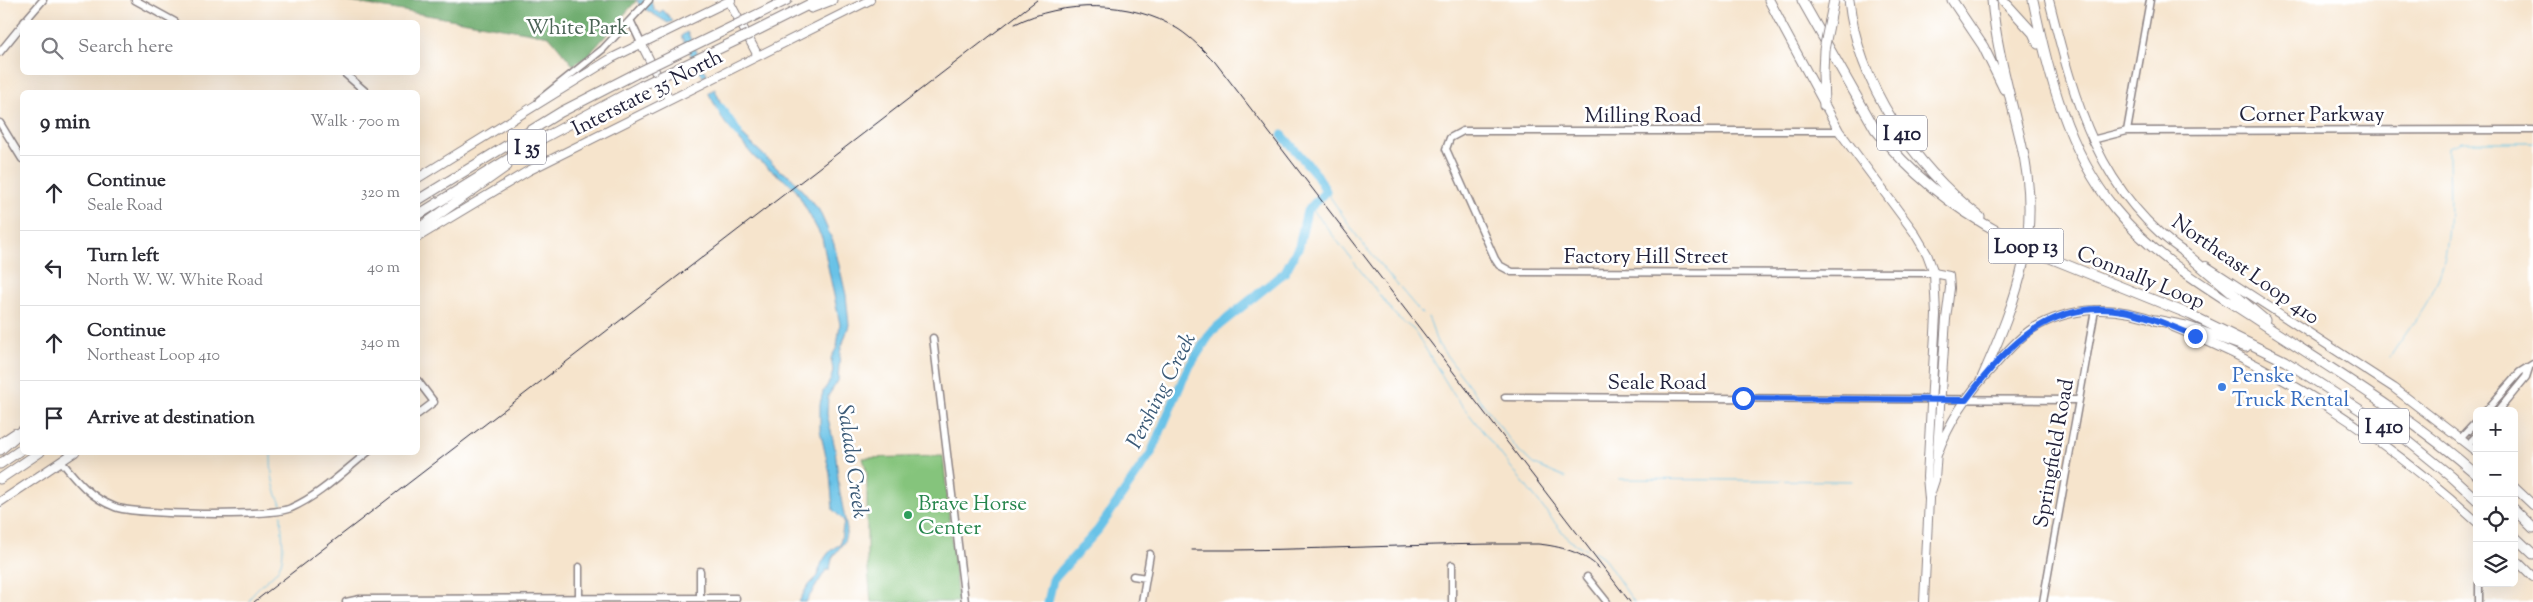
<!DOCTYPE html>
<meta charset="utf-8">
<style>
:root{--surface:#fff;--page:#f7f7f7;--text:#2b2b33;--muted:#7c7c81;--line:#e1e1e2}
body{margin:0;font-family:"Sorts Mill Goudy",serif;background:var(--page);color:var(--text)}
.controls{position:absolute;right:15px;bottom:15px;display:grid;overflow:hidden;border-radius:8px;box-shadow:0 5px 20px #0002}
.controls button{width:45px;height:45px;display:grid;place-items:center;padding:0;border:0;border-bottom:1px solid var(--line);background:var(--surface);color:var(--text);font:25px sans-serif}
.stop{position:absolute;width:15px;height:15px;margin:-11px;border:4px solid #2563eb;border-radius:50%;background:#fff}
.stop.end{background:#2563eb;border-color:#fff;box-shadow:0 1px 5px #0008}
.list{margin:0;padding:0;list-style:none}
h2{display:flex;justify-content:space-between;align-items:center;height:65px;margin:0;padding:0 20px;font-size:21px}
h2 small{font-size:16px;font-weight:400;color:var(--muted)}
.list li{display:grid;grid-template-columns:32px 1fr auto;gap:15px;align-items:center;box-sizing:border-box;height:75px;padding:0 20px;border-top:1px solid var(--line)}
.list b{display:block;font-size:19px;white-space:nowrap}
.list p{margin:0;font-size:16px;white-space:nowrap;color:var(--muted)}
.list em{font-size:16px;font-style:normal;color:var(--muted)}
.icon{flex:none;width:28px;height:28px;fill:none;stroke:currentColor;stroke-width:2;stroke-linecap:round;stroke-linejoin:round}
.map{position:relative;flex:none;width:2533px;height:602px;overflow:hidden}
.search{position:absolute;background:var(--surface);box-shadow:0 5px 20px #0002;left:20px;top:20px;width:400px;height:55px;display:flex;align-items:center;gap:12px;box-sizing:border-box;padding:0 18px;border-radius:8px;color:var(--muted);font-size:19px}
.panel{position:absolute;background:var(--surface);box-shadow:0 5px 20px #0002;left:20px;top:90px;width:400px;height:365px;border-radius:8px}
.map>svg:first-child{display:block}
</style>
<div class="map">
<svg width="2533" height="602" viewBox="0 0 2533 602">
<rect width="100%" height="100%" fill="#fff"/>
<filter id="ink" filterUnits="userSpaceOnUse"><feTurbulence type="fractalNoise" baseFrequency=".02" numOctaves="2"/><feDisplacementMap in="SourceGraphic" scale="10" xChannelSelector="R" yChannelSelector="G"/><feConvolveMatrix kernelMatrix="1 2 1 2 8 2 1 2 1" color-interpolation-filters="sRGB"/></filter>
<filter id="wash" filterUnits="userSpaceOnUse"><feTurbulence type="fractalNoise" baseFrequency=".0096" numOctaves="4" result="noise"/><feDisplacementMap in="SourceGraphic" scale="20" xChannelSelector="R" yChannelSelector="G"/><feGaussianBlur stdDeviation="1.12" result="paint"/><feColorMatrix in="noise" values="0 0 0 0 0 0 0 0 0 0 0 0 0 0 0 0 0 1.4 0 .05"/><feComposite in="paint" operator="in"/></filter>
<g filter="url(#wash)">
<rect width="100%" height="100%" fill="#f6e4cc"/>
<path fill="#85c47c" stroke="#54735c" d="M943,456L958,602H871L867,558V472L863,458Z"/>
<path fill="#6caa6c" stroke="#476654" d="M339,0H637L587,57L573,65L549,36Z"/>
<path fill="#69c2e7" stroke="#467291" d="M637,0H651L653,8L659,13L663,10L673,21L668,23L640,6Z
M687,32L701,60L702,70L706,71L707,75L703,77L681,36Z
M715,89L728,121L780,171L789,175L819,210L834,244L846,295L849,325L840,352L838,381L828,396L827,414L835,448L839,488L847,530L844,542L832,558L830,569L826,570L806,602H799L807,587L818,576C819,564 829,548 840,545L844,521L833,510L830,474L820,430V404L823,392L831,379L833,370L831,358L837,347L840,324L822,238L795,188L755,158L725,123L709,94V92Z"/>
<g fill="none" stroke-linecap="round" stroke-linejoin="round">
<path stroke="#69c2e7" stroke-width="1" d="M1326,191L1361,242L1422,314
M1310,206L1396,316L1414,330L1454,395L1559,528L1569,540L1586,550
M1428,317C1433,326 1433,335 1438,344L1515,447L1533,464L1565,478
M2390,357C2404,335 2423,312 2434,289C2455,245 2449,194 2449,147L2462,142H2533
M271,452C271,471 272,487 281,504
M1619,479L1852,481
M1594,551L1603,557L1634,602
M249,602C252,586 276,579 281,563C285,553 281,527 281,515"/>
<path stroke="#69c2e7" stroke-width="9" d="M721,108L738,133
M1048,602L1053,580L1098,530L1151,453L1187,370L1212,331L1285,272L1299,246L1307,211L1326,191L1317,175L1282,135"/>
</g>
</g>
<g filter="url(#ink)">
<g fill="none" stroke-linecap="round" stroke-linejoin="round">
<g stroke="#8c8384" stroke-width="9">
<path id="minor" d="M135,0L175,22
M24,22L43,0
M631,22L641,43
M0,52L22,25
M343,72L366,92
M539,100L603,49L649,0
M0,123L22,159
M1839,131H1463L1450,138L1446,149L1495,259L1499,265L1512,272L1934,273
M2127,131L2150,0
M2092,140L2127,131L2533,130
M933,338L965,602
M418,381L434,402L418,414
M1505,397L2078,400
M2486,411L2520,372L2533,364
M2498,411L2526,377L2529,368
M2461,438L2477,421
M2468,444L2477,435
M61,461C77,481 91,498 115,507C134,515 272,517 291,508C319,496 344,471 368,452
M579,567V601
M1133,576L1146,578
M1587,577L1607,602
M2479,583V602
M700,598V571
M346,602L360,599L736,598
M1142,602L1150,554
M1452,602V565
M2043,602L2095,310"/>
</g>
<g stroke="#8c8384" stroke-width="10">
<path id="major" d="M2049,0C2074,99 2097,194 2188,255
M729,1L758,56
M1778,18L1839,131L1914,232L1927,254L1934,273L1936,315L1927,477L1929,499L1924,602
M641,43L669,99
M418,178L612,58L731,0
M418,237L528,171L870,0
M2206,266L2394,388L2477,452
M2171,326C2286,371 2386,439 2477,522
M0,443L15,433
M1937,455C1949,422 1969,392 1994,366C2006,353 2017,339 2032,329C2072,305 2117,305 2160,322
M2514,487L2533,505
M1930,495L1935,480L1946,319L1950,288L1949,276L1934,273
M0,502L75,452
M2514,558L2533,577"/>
</g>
<g stroke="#8c8384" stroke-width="11">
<path id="highway" d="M1769,0L1780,21
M1802,0L1875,129C1911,175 1953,208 2004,235
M1849,0C1858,85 1914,166 1980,217
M1952,0L1983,46L2004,89
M2003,0L2033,33L2038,44
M2033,0C2048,73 2067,150 2115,209C2153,256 2202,284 2251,316C2328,367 2408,414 2477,475
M811,8L832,0
M1830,20L1834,0
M744,21L787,0
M750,34L818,0
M1823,73L1824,106
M418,200L561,112L635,74
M418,215L534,143L641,86
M418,229L507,166
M2184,252L2265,320
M2040,254L2191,315L2285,361L2408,441L2451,476L2477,500
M2155,320L2186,326L2246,347
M1982,378C2018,296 2043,233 2021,142C2010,95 1996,48 1992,0
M0,450L22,431
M0,464L22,449
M0,479L40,452
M2514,509L2533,528
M2514,536L2533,554"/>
</g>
<use href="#minor" stroke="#fff" stroke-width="6"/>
<use href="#major" stroke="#fff" stroke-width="8"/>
<use href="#highway" stroke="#fff" stroke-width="9"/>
<path stroke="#22223b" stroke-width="1" d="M1015,24C1063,0 1131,0 1178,29C1192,38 1203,50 1215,62L1630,602
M1192,550C1308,551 1422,543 1538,544C1559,546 1583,552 1599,568
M254,602L1037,0"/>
<g stroke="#8c8384" stroke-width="11" stroke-linecap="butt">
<path id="highway-bridge" d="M1823,73L1824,50L1830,20
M635,74L744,21
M641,86L750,34
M2014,240L2040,254"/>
</g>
<use href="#highway-bridge" stroke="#fff" stroke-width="9"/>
</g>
</g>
<g fill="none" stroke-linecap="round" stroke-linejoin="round" filter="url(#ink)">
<path stroke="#2563eb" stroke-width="6" d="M1743,398L1966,400C2005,347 2051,298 2123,311C2148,315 2171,326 2195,336"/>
</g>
<circle fill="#3f7fe0" stroke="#fff" stroke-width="2" cx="2222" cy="387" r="5"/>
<circle fill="#2e9e5b" stroke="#fff" stroke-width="2" cx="908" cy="515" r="5"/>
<g text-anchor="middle" stroke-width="5" stroke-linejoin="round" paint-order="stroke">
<g fill="#fff" stroke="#646476" stroke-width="1">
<rect x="1877" y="115.5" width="50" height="35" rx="4"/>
<rect x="508" y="129.5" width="38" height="35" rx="4"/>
<rect x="1988.5" y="228.5" width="75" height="35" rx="4"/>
<rect x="2359" y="408.5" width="50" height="35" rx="4"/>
</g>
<g font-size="20" font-weight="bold" fill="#22223b">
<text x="1902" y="140">I 410</text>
<text x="527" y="154">I 35</text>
<text x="2026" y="253">Loop 13</text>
<text x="2384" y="433">I 410</text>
</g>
<g font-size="21" fill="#4a6355" stroke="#fff">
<text x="577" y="34">White Park</text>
</g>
<g font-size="21" fill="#22223b" stroke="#fff">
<text transform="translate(647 92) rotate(-27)" y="7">Interstate 35 North</text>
<text x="2312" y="121">Corner Parkway</text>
<text x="1643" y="122">Milling Road</text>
<text x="1646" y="263">Factory Hill Street</text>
<text transform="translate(2246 269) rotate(35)" y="7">Northeast Loop 410</text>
<text transform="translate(2141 277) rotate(22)" y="7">Connally Loop</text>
<text x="1657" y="389">Seale Road</text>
<text transform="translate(2053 453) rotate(-80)" y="7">Springfield Road</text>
</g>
<g font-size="21" fill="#366cbe" stroke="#fff" text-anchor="start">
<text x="2232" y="382">Penske<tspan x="2232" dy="24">Truck Rental</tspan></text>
</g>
<g font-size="21" fill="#27864d" stroke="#fff" text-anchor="start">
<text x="918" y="510">Brave Horse<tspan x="918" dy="24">Center</tspan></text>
</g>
<g font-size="22" font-style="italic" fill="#3b5a77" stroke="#fff">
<text transform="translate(1160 390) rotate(-63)" y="8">Pershing Creek</text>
<text transform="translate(854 461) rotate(82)" y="8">Salado Creek</text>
</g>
</g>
</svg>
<div class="controls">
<button>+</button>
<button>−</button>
<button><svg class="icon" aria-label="locate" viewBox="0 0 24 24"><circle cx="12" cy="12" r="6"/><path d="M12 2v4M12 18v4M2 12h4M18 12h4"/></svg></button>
<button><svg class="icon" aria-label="layers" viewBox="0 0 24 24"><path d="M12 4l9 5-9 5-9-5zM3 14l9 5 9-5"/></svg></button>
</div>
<div class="stop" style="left:1743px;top:398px"></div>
<div class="stop end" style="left:2195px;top:336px"></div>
<div class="search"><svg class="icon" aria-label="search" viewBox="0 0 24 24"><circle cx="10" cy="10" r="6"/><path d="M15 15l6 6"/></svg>Search here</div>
<section class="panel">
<h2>9 min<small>Walk · 700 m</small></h2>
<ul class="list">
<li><svg class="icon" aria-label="ahead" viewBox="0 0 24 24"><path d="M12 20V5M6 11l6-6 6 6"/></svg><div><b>Continue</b><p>Seale Road</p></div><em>320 m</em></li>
<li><svg class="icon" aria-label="left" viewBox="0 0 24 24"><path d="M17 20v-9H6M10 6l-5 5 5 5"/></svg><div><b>Turn left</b><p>North W. W. White Road</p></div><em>40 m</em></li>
<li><svg class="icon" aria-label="ahead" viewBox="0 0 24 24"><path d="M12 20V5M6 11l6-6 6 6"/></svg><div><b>Continue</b><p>Northeast Loop 410</p></div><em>340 m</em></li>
<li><svg class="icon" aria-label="arrive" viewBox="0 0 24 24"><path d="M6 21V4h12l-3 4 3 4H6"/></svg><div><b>Arrive at destination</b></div></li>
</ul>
</section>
</div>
